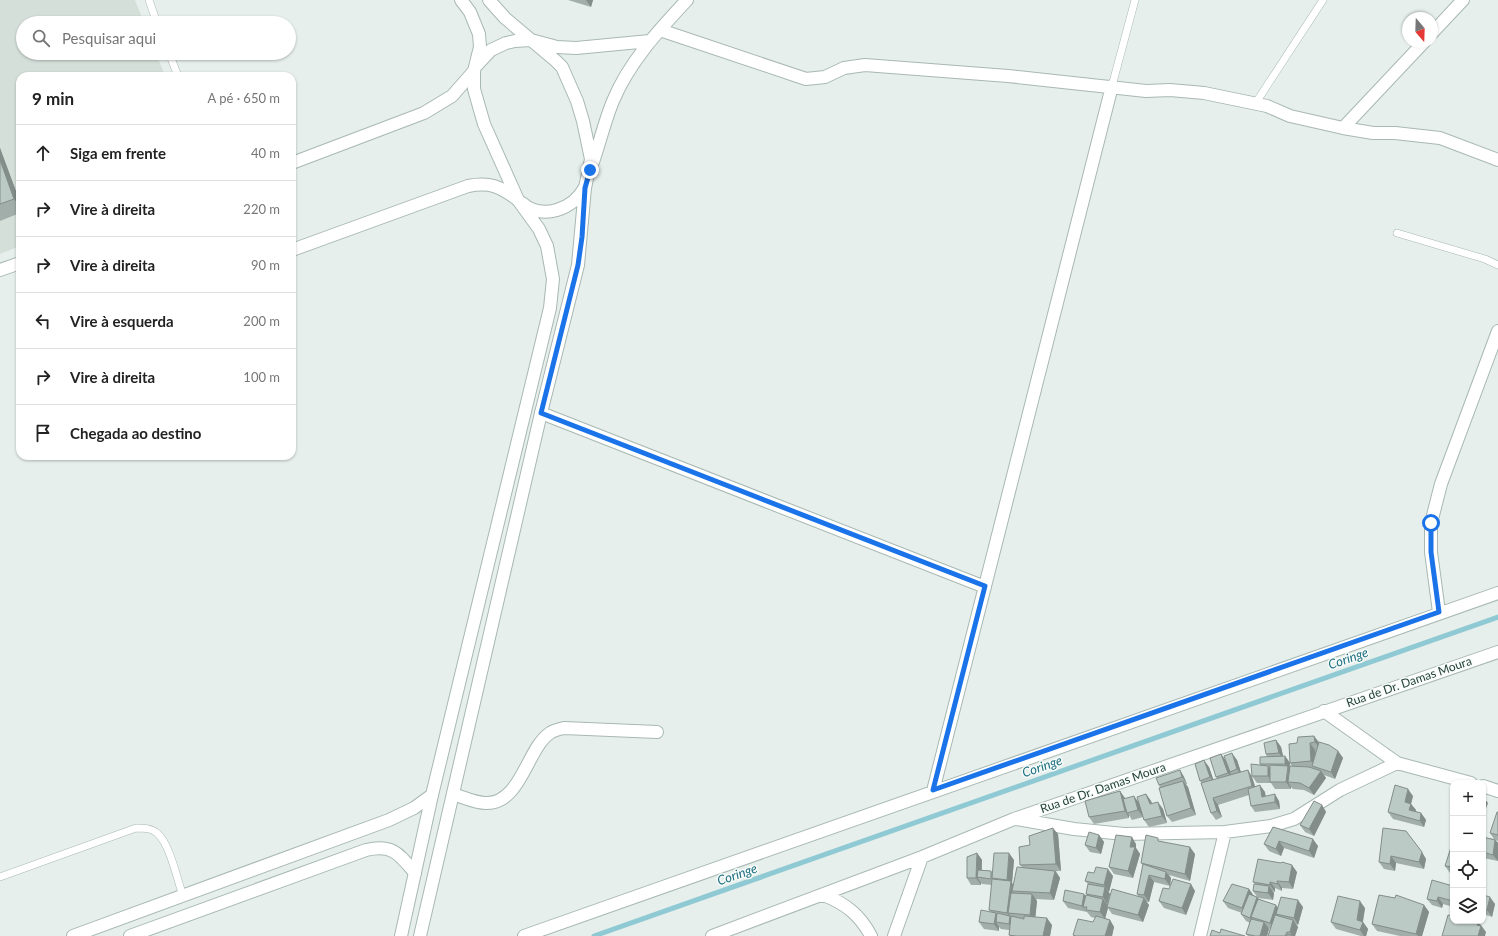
<!DOCTYPE html>
<html lang="pt">
<meta charset="utf-8">
<style>
:root{--surface:#fff;--page:#f6f6f6;--text:#222;--muted:#767676;--line:#e0e0e0}
body{margin:0;font-family:Lato,sans-serif;background:var(--page);color:var(--text)}
.controls{position:absolute;right:12px;bottom:12px;display:grid;overflow:hidden;border-radius:8px;box-shadow:0 1px 3px #0004}
.controls button{width:36px;height:36px;display:grid;place-items:center;padding:0;border:0;border-bottom:1px solid var(--line);background:var(--surface);color:var(--text);font:20px sans-serif}
.compass{position:absolute;left:1402px;top:12px;width:36px;height:36px;border-radius:50%;background:var(--surface);box-shadow:0 1px 3px #0004;rotate:161deg}
.stop{position:absolute;width:12px;height:12px;margin:-9px;border:3px solid #1a73e8;border-radius:50%;background:#fff}
.stop.end{background:#1a73e8;border-color:#fff;box-shadow:0 1px 4px #0008}
.list{margin:0;padding:0;list-style:none}
h2{display:flex;justify-content:space-between;align-items:center;height:52px;margin:0;padding:0 16px;font-size:17px}
h2 small{font-size:13px;font-weight:400;color:var(--muted)}
.list li{display:grid;grid-template-columns:26px 1fr auto;gap:12px;align-items:center;box-sizing:border-box;height:56px;padding:0 16px;border-top:1px solid var(--line)}
.list b{display:block;font-size:15px;white-space:nowrap}
.list em{font-size:13px;font-style:normal;color:var(--muted)}
.icon{flex:none;width:22px;height:22px;fill:none;stroke:currentColor;stroke-width:2;stroke-linecap:round;stroke-linejoin:round}
.map{position:relative;flex:none;width:1498px;height:936px;overflow:hidden}
.search{position:absolute;background:var(--surface);box-shadow:0 1px 3px #0004;left:16px;top:16px;width:280px;height:44px;display:flex;align-items:center;gap:10px;box-sizing:border-box;padding:0 14px;border-radius:22px;color:var(--muted);font-size:15px}
.panel{position:absolute;background:var(--surface);box-shadow:0 1px 3px #0004;left:16px;top:72px;width:280px;height:388px;border-radius:12px}
.map>svg:first-child{display:block}
</style>
<div class="map">
<svg width="1498" height="936" viewBox="0 0 1498 936">
<rect width="100%" height="100%" fill="#e6efeb"/>
<path fill="#d4dfda" d="M0,0H135L144,23H23V53H156L165,76H20V246L0,254Z"/>
<g fill="none" stroke-linecap="round" stroke-linejoin="round">
<path stroke="#8ec9d4" stroke-width="5" d="M594,936L1498,617"/>
<g stroke="#a8b8b2" stroke-width="8">
<path id="service" d="M149,0L157,23
M169,53L178,76
M1112,86L1135,0
M1255,104L1323,0
M1397,233L1485,259L1498,265
M0,877L136,828C144,828 151,828 157,833C170,844 177,879 183,896"/>
</g>
<g stroke="#a8b8b2" stroke-width="14">
<path id="minor" d="M660,30L806,79L825,77L844,68L865,65L1008,76L1146,91L1170,90L1204,93L1267,106L1290,116L1343,128L1373,133H1395L1440,138L1498,160
M1432,33L1463,0
M1343,128L1424,42
M292,163L424,113L452,96L474,71
M292,250L468,186C490,182 500,186 518,200
M0,270L20,263
M541,413L985,587
M1439,612L1431,552V523L1441,484L1498,331
M1324,711L1397,763L1471,783
M1483,786L1498,791
M933,791L1112,86
M453,794C463,797 475,803 486,803C521,804 527,748 550,733C554,730 560,729 564,728L657,732
M1016,819L1074,829L1124,834L1225,832L1271,826L1294,819L1340,790L1397,763
M823,895C845,903 860,915 871,936
M73,936L389,820L414,808L432,795
M130,936L366,850C393,844 399,854 415,873
M524,936L1498,593
M712,936L922,857L1014,819L1498,652
M894,936L922,857
M1200,936L1225,832"/>
</g>
<g stroke="#a8b8b2" stroke-width="14">
<path id="tertiary" d="M477,65L491,50L506,43L515,41L531,40L557,47L576,48L650,41
M593,162C600,142 605,120 613,101C629,62 659,30 687,0
M522,203C542,221 574,209 585,187
M401,936L432,795L550,308L553,279L547,246L539,229L518,200L484,124L474,89V71L480,47L479,34L470,12L461,0
M420,936L541,413L578,265L585,188L591,159L583,121L577,101L562,67L556,61L505,18L489,0"/>
</g>
<use href="#service" stroke="#fff" stroke-width="7"/>
<use href="#minor" stroke="#fff" stroke-width="12"/>
<use href="#tertiary" stroke="#fff" stroke-width="12"/>
</g>
<path fill="#a1aea9" d="M568,0H593L591,7Z
M0,148L20,202V213L0,221Z
M1314,736L1319,742L1338,751L1343,758L1335,779L1324,775L1326,778L1314,795L1304,790L1293,789L1291,787V789H1275L1271,783H1257L1252,776L1260,765V764L1267,757L1266,754L1276,740L1281,747L1283,756H1285L1290,763V767L1292,766L1290,763L1297,743Z
M1221,754L1225,760H1237L1241,772L1248,770L1252,777L1255,786L1265,792V796L1279,801L1280,809L1255,812L1251,806L1249,795L1218,805L1222,817L1216,820L1211,813L1202,783L1200,781L1209,767L1213,780L1218,779L1216,777Z
M1180,770L1184,777L1187,784L1186,785L1188,787L1196,815L1172,822L1167,816L1160,788L1159,785Z
M1120,791L1125,799L1138,801L1146,794L1151,801L1152,804L1163,809L1167,823L1149,827L1144,820L1143,817L1132,820L1129,815V818L1094,824L1089,817Z
M1413,796L1411,804L1416,810L1415,811L1421,813L1426,820L1424,827L1393,819L1388,812Z
M1322,805L1326,812L1314,836L1305,832L1300,825Z
M1498,812V841L1496,840L1498,843V861L1483,858V837L1494,839L1490,833Z
M1273,827L1318,846L1314,858L1284,848L1281,856L1269,851L1264,844Z
M1406,831L1426,859L1424,869L1396,863L1395,871L1384,869L1379,862Z
M1058,834L1061,871H1056L1060,878L1054,900L1036,899L1037,901L1035,917L1052,925L1050,936H1009V930L1001,929L999,927V931L984,929L979,922L991,912L989,910L992,885L982,884L981,883V885H971L967,878L977,853L982,860V870L991,871L992,872L1014,860L1012,883L1013,884L1022,867L1020,865L1030,845Z
M1099,835L1104,842L1101,854L1090,852L1085,845Z
M1161,841L1195,854L1190,881L1169,875L1171,878L1170,886L1154,882L1149,902H1146L1149,905L1143,922L1112,914L1108,908L1105,918L1110,920L1114,927L1112,936H1074L1073,935L1093,922L1095,918L1091,917L1087,912L1068,908L1063,901L1087,895L1086,894L1088,884L1085,881L1113,876L1109,892L1108,891L1110,894L1108,904L1138,896L1137,894L1143,865L1141,863Z
M1453,841V873H1450L1445,866Z
M1136,844V848L1140,854L1133,878L1114,874L1109,867Z
M1297,872L1293,889L1282,888V891L1275,888V892L1272,891L1274,893L1273,900L1258,898L1253,891L1255,884L1253,882Z
M1453,886V907L1443,904L1442,908L1432,905L1427,899Z
M1169,889L1195,891L1186,915L1164,908L1159,901Z
M1249,889L1253,895L1257,897L1259,899L1278,908L1303,907L1298,925L1296,924L1298,927L1295,936H1268L1270,929L1268,928L1269,929L1267,936H1248L1246,934L1250,923L1246,921L1241,914L1242,913L1228,908L1223,901Z
M1483,895L1495,904L1492,917L1483,914Z
M1424,905L1429,912L1422,936H1400L1377,931L1372,924Z
M1365,908L1363,922L1368,929L1366,936H1361L1336,929L1331,922Z"/>
<path fill="#838d89" d="M586,0H593L591,7Z
M0,148L20,202V206L14,199L0,160Z
M1314,736L1319,743L1320,749L1315,742Z
M1276,740L1281,747L1284,760L1279,753Z
M1310,743L1315,750L1316,768L1311,761Z
M1338,751L1343,758L1335,779L1331,772Z
M1232,753L1237,760L1242,776L1237,769Z
M1221,754L1226,761L1230,772L1233,780L1228,773Z
M1285,756L1290,763L1288,782L1291,787V789L1286,782L1288,769L1285,764Z
M1204,760L1209,767L1215,784L1210,777Z
M1268,766L1273,773L1272,782L1268,776Z
M1180,770L1184,777L1187,784L1182,777Z
M1248,770L1252,777L1257,793L1252,786Z
M1321,771L1326,778L1314,795L1309,788Z
M1183,781L1188,787L1196,815L1191,808Z
M1260,785L1265,792L1267,803L1262,797Z
M1408,789L1413,796L1411,804L1416,810L1414,817L1405,802Z
M1120,791L1125,798L1128,812L1127,813L1129,815V818L1125,811Z
M1146,794L1151,801L1155,811L1150,804Z
M1275,794L1279,801L1280,809L1275,802Z
M1134,796L1139,803L1143,817L1138,810Z
M1483,797L1488,803L1485,811L1483,808Z
M1213,798L1218,805L1222,817L1217,811Z
M1158,802L1163,809L1167,823L1162,816Z
M1322,805L1326,812L1314,836L1309,829Z
M1421,813L1426,820L1424,827L1420,821Z
M1053,828L1058,834L1061,871L1056,864Z
M1099,835L1104,842L1101,854L1096,848Z
M1132,837L1136,844V848L1140,854L1133,878L1128,871L1130,847Z
M1313,839L1318,846L1314,858L1309,851Z
M1495,840L1498,843V861L1493,855Z
M1279,841L1284,848L1281,856L1276,849Z
M1190,847L1195,854L1190,881L1185,874Z
M1422,852L1426,859L1424,869L1419,862Z
M977,853L982,860L981,878L977,877L981,883V885L976,878Z
M1009,853L1014,860L1012,883L1016,888L1012,891L1015,895L1008,913L1012,918L1013,931L1009,924L1010,917L1007,913L1011,884L1007,880Z
M1391,856L1396,863L1395,871L1390,864Z
M1292,865L1297,872L1293,889L1289,882Z
M1108,869L1113,876L1109,892L1104,885Z
M1055,871L1060,878L1054,900L1050,893Z
M1166,872L1171,878L1170,886L1165,879Z
M1149,875L1154,882L1149,902L1144,895Z
M1277,881L1282,888V891L1278,884Z
M1270,882L1275,888V892L1270,885Z
M1191,884L1195,891L1186,915L1182,908Z
M1269,886L1274,893L1273,900L1268,893Z
M1105,887L1110,894L1107,904L1103,897Z
M1249,889L1254,896L1247,915L1242,908Z
M1032,894L1037,901L1035,922L1030,915Z
M1084,894L1089,901L1087,907H1083L1087,912L1082,906Z
M1257,897L1262,903L1251,917L1255,923V925L1250,918Z
M1438,897L1443,904L1442,908L1437,901Z
M1490,897L1495,904L1492,917L1487,910Z
M1144,898L1149,905L1143,922L1138,915Z
M1103,899L1108,906L1107,907L1108,908L1105,919L1100,912Z
M1298,900L1303,907L1298,925L1294,918Z
M1360,901L1365,908L1362,926L1357,920Z
M1276,905L1281,912L1276,914L1279,918L1275,930L1270,923Z
M1424,905L1429,912L1422,936H1418L1416,934Z
M996,913L1001,920L996,922L999,927V931L994,924Z
M1047,918L1052,925L1050,936H1043Z
M1110,920L1114,927L1112,936H1105Z
M1293,920L1298,927L1295,936H1292L1290,932Z
M1478,921L1486,932L1485,936H1478L1477,925Z
M1264,922L1269,929L1267,936H1260Z
M1363,922L1368,929L1366,936H1364L1360,930Z"/>
<path fill="#bbcac4" stroke="#838d89" d="M0,160L14,199L0,204Z
M1314,736L1315,742L1310,743L1311,761L1290,763L1289,744L1297,743L1298,737Z
M1276,740L1279,753L1266,754L1264,743Z
M1319,742L1329,745L1338,751L1331,772L1312,766Z
M1232,753L1237,769L1230,772L1224,756Z
M1221,754L1228,773L1216,777L1210,758Z
M1285,756V764H1260V757Z
M1204,760L1210,777L1200,781L1195,764Z
M1251,764L1268,766V776H1252Z
M1270,765L1288,766L1286,782H1270Z
M1290,766L1309,767L1321,771L1309,788L1300,783L1288,782Z
M1180,770L1182,777L1159,785L1156,778Z
M1248,770L1252,786L1213,798L1217,811L1211,813L1201,783Z
M1183,781L1191,808L1167,816L1159,788Z
M1260,785L1262,797L1275,794V802L1251,806L1248,789Z
M1395,785L1408,789L1405,802L1411,804L1409,810L1421,813L1420,821L1388,812Z
M1120,791L1125,811L1089,817L1085,801Z
M1146,794L1150,804L1158,802L1162,816L1144,820L1137,797Z
M1134,796L1138,810L1127,813L1123,799Z
M1314,801L1322,805L1309,829L1300,825Z
M1497,812H1498V835L1490,833Z
M1273,827L1313,839L1309,851L1279,841L1276,849L1264,844Z
M1053,828L1056,864L1020,865L1019,847L1030,845L1029,836Z
M1383,828L1406,831L1422,852L1419,862L1391,856L1390,864L1379,862Z
M1089,832L1099,835L1096,848L1085,845Z
M1116,835L1132,837L1130,847H1135L1128,871L1109,867Z
M1146,835L1158,838V841L1190,847L1185,874L1141,863Z
M1483,837L1495,840L1493,855L1483,852Z
M1453,841V867L1445,866Z
M977,853L976,878H967V857Z
M994,853H1009L1007,880L992,878Z
M1258,859L1281,863L1282,862L1292,865L1289,882L1277,881L1278,884L1270,882V885L1253,882Z
M1143,864L1166,872L1165,879L1149,875L1144,895L1137,894Z
M1017,867L1055,871L1050,893L1012,891Z
M1096,867L1108,869L1104,885L1085,881L1088,872L1094,873Z
M978,870L991,871V879L977,877Z
M992,879L1011,881L1007,913L989,910Z
M1173,879L1191,884L1182,908L1159,901L1163,888L1169,889Z
M1432,880L1453,886V901L1438,897L1437,901L1427,899Z
M1088,884L1105,887L1103,897L1086,894Z
M1232,884L1249,889L1242,908L1223,901Z
M1254,884L1269,886L1268,893L1253,891Z
M1112,889L1144,898L1138,915L1107,907Z
M1065,890L1084,894L1082,906L1063,901Z
M1011,893L1032,894L1030,915L1008,913Z
M1249,894L1257,897L1250,918L1241,914Z
M1086,895L1103,899L1100,912L1086,910L1087,907H1083Z
M1379,895L1395,898L1396,895L1424,905L1416,934L1372,924Z
M1483,895L1490,897L1487,910L1483,909Z
M1338,896L1360,901L1357,920L1363,922L1360,930L1331,922Z
M1281,897L1298,900L1294,918L1276,914Z
M1258,899L1276,905L1270,923L1251,917Z
M981,910L996,913L994,924L979,922Z
M997,913L1010,916L1009,924L996,922Z
M1275,915L1293,920L1290,932H1287L1285,936H1268Z
M1448,915L1453,916V921H1478L1477,925L1481,926L1478,936H1442Z
M1011,916L1024,919V916L1047,918L1043,936H1016L1009,935Z
M1096,916L1110,920L1105,936H1076L1073,935L1078,919L1093,922Z
M1251,919L1264,922L1260,936H1255L1246,934Z
M1221,929L1245,936H1210L1212,930L1220,933Z
M1287,934L1295,936H1287Z"/>
<g fill="none" stroke-linecap="round" stroke-linejoin="round">
<path stroke="#1a73e8" stroke-width="5" d="M590,170L585,188L582,237L578,265L541,413L985,586L933,790L1439,612L1431,552V523"/>
</g>
<g text-anchor="middle" stroke-width="3" stroke-linejoin="round" paint-order="stroke">
<g font-size="12" fill="#24423a" stroke="#f7fbf9">
<text transform="translate(1409 682) rotate(-19)" y="4">Rua de Dr. Damas Moura</text>
<text transform="translate(1103 788) rotate(-19)" y="4">Rua de Dr. Damas Moura</text>
</g>
<g font-size="13" font-style="italic" fill="#1c6f80" stroke="#f7fbf9">
<text transform="translate(1348 658) rotate(-19)" y="5">Coringe</text>
<text transform="translate(1042 766) rotate(-19)" y="5">Coringe</text>
<text transform="translate(737 874) rotate(-19)" y="5">Coringe</text>
</g>
</g>
</svg>
<div class="controls">
<button>+</button>
<button>−</button>
<button><svg class="icon" aria-label="locate" viewBox="0 0 24 24"><circle cx="12" cy="12" r="6"/><path d="M12 2v4M12 18v4M2 12h4M18 12h4"/></svg></button>
<button><svg class="icon" aria-label="layers" viewBox="0 0 24 24"><path d="M12 4l9 5-9 5-9-5zM3 14l9 5 9-5"/></svg></button>
</div>
<svg class="compass" viewBox="-18 -18 36 36"><path d="M0-13l5 13h-10z" fill="#e53935"/><path d="M0 13l5-13h-10z" fill="#767676"/></svg>
<div class="stop" style="left:1431px;top:523px"></div>
<div class="stop end" style="left:590px;top:170px"></div>
<div class="search"><svg class="icon" aria-label="search" viewBox="0 0 24 24"><circle cx="10" cy="10" r="6"/><path d="M15 15l6 6"/></svg>Pesquisar aqui</div>
<section class="panel">
<h2>9 min<small>A pé · 650 m</small></h2>
<ul class="list">
<li><svg class="icon" aria-label="ahead" viewBox="0 0 24 24"><path d="M12 20V5M6 11l6-6 6 6"/></svg><div><b>Siga em frente</b></div><em>40 m</em></li>
<li><svg class="icon" aria-label="right" viewBox="0 0 24 24"><path d="M7 20v-9h11M14 6l5 5-5 5"/></svg><div><b>Vire à direita</b></div><em>220 m</em></li>
<li><svg class="icon" aria-label="right" viewBox="0 0 24 24"><path d="M7 20v-9h11M14 6l5 5-5 5"/></svg><div><b>Vire à direita</b></div><em>90 m</em></li>
<li><svg class="icon" aria-label="left" viewBox="0 0 24 24"><path d="M17 20v-9H6M10 6l-5 5 5 5"/></svg><div><b>Vire à esquerda</b></div><em>200 m</em></li>
<li><svg class="icon" aria-label="right" viewBox="0 0 24 24"><path d="M7 20v-9h11M14 6l5 5-5 5"/></svg><div><b>Vire à direita</b></div><em>100 m</em></li>
<li><svg class="icon" aria-label="arrive" viewBox="0 0 24 24"><path d="M6 21V4h12l-3 4 3 4H6"/></svg><div><b>Chegada ao destino</b></div></li>
</ul>
</section>
</div>
